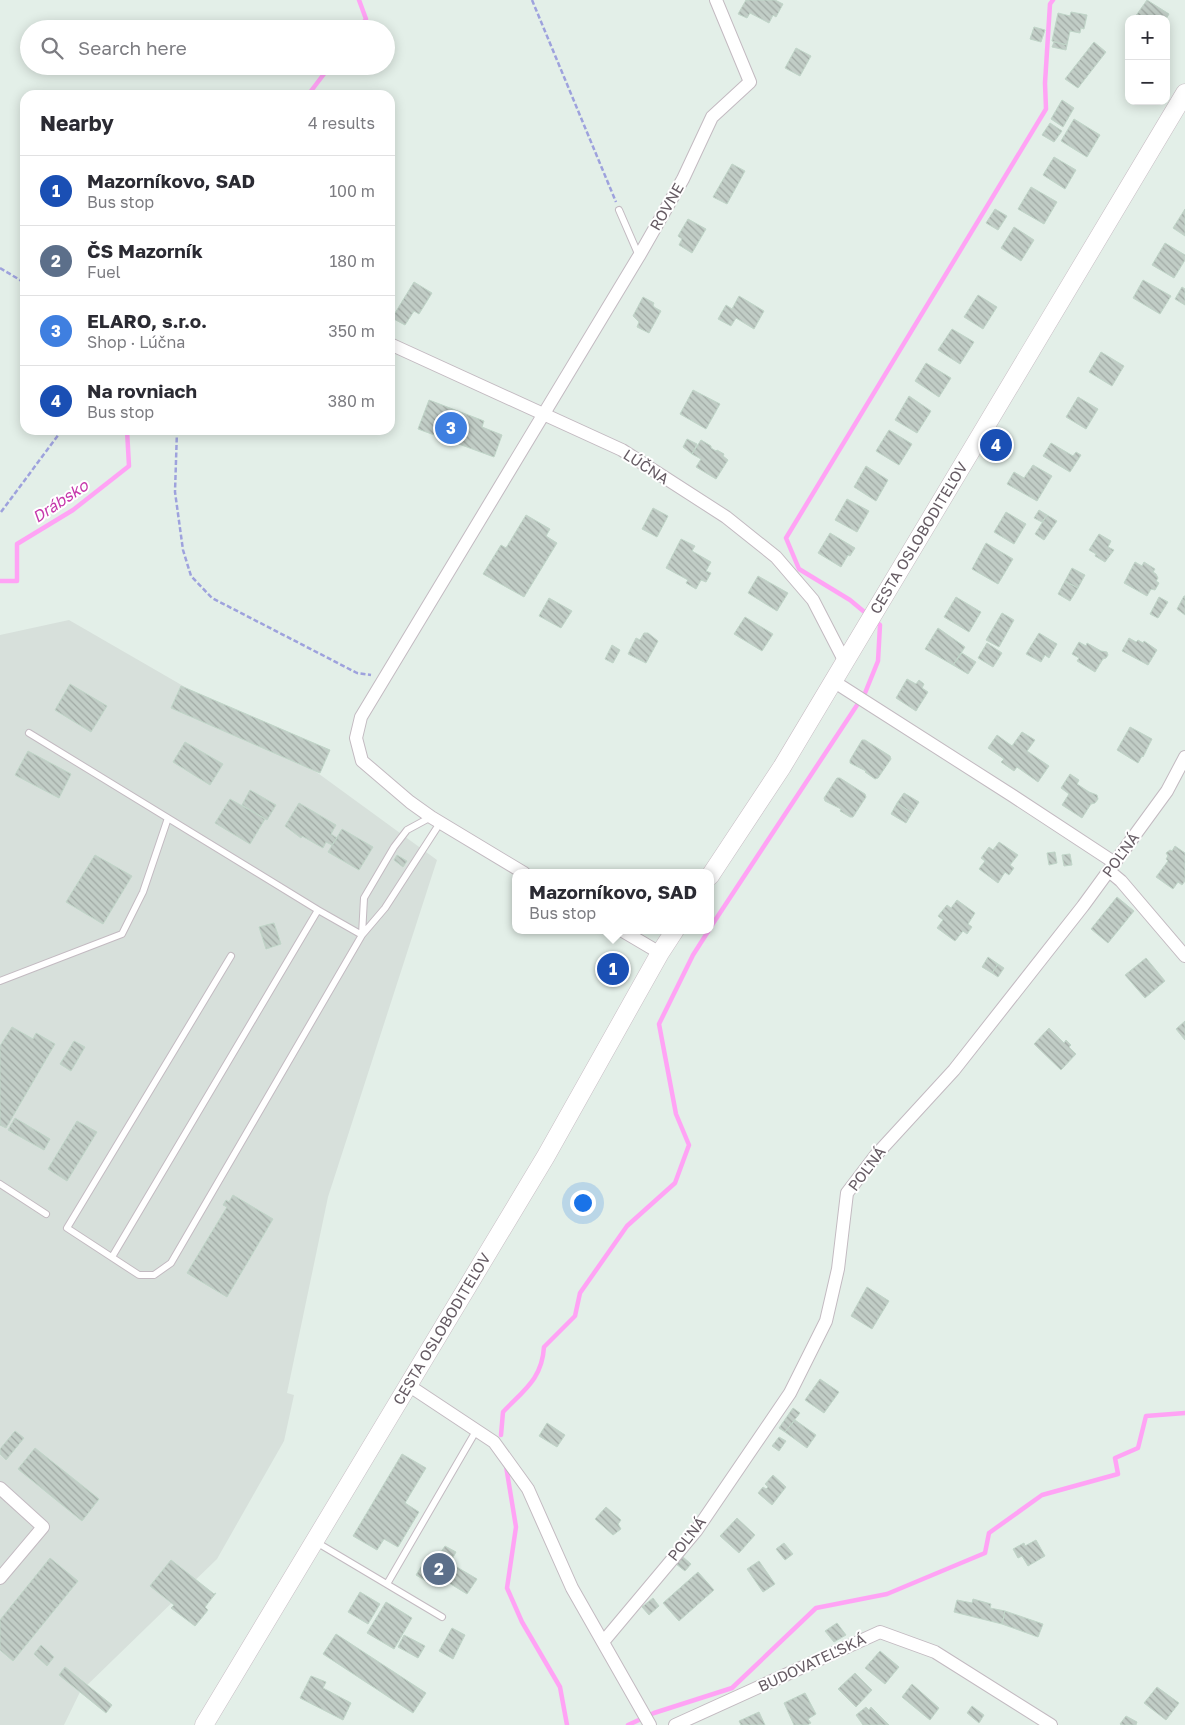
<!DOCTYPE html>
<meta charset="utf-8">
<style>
:root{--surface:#fff;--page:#f7f7f7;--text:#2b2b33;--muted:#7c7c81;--line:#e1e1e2;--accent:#3d8929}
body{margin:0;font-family:"Golos Text",sans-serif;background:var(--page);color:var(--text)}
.controls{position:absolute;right:15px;top:15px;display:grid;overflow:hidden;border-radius:10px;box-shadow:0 2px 12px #0003}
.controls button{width:45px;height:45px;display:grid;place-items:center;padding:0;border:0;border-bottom:1px solid var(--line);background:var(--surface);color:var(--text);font:25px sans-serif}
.you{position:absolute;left:582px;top:1202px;width:18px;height:18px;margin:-12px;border:4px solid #fff;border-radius:50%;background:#1a73e8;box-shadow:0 0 0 8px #1a73e833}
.badge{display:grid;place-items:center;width:32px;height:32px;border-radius:50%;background:var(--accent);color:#fff;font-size:16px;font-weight:700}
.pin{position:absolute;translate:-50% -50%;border:2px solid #fff;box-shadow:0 1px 5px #0006}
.popup{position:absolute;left:512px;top:869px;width:202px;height:65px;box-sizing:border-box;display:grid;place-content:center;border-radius:10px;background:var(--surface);filter:drop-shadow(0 1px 4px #0005);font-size:16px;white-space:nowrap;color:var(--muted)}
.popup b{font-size:19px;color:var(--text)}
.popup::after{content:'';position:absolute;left:50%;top:100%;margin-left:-10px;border:10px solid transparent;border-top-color:var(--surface)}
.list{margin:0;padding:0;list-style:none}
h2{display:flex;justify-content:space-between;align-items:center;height:65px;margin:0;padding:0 20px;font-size:21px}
h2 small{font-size:16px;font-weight:400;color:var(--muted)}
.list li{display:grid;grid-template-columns:32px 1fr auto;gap:15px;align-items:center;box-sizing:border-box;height:70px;padding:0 20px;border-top:1px solid var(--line)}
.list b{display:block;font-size:19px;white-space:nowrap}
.list p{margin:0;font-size:16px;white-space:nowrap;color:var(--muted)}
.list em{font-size:16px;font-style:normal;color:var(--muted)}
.icon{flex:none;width:28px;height:28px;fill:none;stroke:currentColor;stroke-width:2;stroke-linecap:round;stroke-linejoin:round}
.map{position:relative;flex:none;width:1185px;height:1725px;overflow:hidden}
.search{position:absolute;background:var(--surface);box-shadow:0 2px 12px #0003;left:20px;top:20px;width:375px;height:55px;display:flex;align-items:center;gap:12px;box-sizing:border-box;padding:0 18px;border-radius:28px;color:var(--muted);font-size:19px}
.panel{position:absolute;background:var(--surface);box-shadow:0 2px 12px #0003;left:20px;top:90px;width:375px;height:345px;border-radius:15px}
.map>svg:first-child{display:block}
</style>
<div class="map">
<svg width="1185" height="1725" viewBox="0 0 1185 1725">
<defs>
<pattern id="building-back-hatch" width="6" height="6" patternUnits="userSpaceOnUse" patternTransform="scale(1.25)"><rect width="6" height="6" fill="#c1cdc6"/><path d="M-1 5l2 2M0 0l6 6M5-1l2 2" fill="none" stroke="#a0a9a4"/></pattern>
</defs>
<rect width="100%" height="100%" fill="#e3efe8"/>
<path fill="#d7e0db" d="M69,620L256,728L437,860L328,1197L287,1393L294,1395L284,1441L217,1559L80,1692L64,1725H0V635Z"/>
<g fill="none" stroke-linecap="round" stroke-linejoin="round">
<path stroke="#ffa3f5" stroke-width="4.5" d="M359,29L366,19L359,0
M308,95L330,66
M0,581H17V544L73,510L129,466L127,430
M868,615L850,600L799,569L786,538L1046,109L1045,83L1050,4L1053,0
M710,928L865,693L878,661L880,625L874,620
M501,1435L503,1412C524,1390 542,1379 544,1347L575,1316L580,1293L627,1226L675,1183L689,1145L676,1114L659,1024L693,955L709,930
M506,1466L516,1527L507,1588L522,1622L560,1687L567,1725
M628,1725L654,1713L732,1688L816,1608L887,1594L985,1553L989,1533L1042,1495L1118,1474L1115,1458L1138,1448L1146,1416L1185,1413"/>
</g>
<path fill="url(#building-back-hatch)" stroke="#c0d5c8" d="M746,0H775L783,4L776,17L773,15L769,23L750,13L747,18L738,14Z
M1147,0L1169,14L1166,19H1138L1135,17Z
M1071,12L1087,15L1084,29L1081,28L1080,33L1070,31L1067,45L1052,41L1058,13L1070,16Z
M1034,27L1045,30L1041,42L1030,39Z
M1054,42L1067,45L1066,50L1052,47Z
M1094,42L1106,52L1078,88L1065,79Z
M796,48L811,56L800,76L785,68Z
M1062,100L1074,108L1063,127L1051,119Z
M1074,119L1100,135L1087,157L1061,141Z
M1050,123L1062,131L1054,142L1042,135Z
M1054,157L1076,170L1065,189L1043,175Z
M732,164L745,171L727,204L713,197Z
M1031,187L1057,202L1044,224L1018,209Z
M995,209L1007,216L998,230L986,223Z
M1185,209V236L1173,228Z
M688,219L706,229L692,253L679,245L682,239L678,236Z
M1014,227L1034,240L1021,261L1001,248Z
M1165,243L1185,255V260L1174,278L1152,265Z
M1143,280L1171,296L1160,314L1133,298Z
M414,282L432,293L419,314L414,311L405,325L392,318Z
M1182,287L1185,289V305L1175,299Z
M978,295L997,307L983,329L964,317Z
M739,296L764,311L754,329L736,318L731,326L718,319L726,305L732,309Z
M643,297L654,303L653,305L654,307L661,311L649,333L637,327L639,322L633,316Z
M952,329L974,342L960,364L938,350Z
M1101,352L1124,366L1112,386L1089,372Z
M926,363L951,378L939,397L915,381Z
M693,390L720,404L706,429L680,414Z
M909,396L931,411L917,433L895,420Z
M1078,397L1098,409L1086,429L1066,417Z
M429,400L484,421L482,427L502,435L494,457L418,429Z
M889,430L912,444L899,465L876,451Z
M687,439L697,444L692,454L683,447Z
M701,440L711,446V448L716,451L717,450L724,454L723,456L728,460L716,479L696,467L701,459L692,454Z
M1051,443L1073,456L1076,452L1081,455L1070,472L1043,456Z
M1033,465L1052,476L1037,501L1007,484L1014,472L1024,478Z
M866,466L888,480L876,501L854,487Z
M847,499L869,511L857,532L835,520Z
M653,508L668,516L657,537L642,529Z
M1039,510L1047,515L1042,522L1034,518Z
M1006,512L1026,524L1014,544L994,532Z
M526,515L550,529L546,536L557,543L524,597L483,574L501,545L506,548Z
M1047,515L1057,521L1044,540L1035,534Z
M830,533L855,548L850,556L848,555L841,567L818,553Z
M1099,534L1111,541L1108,547L1114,550L1105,562L1095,556L1096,554L1089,550Z
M681,539L695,546L692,551L711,562L706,571L711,573L706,582L701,580L696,589L686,583L688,580L666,568Z
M986,543L1013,559L998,584L972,569Z
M1135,562L1142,566L1144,562L1155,569L1153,572L1156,574L1158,578L1156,581L1159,583L1155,590L1151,589L1147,596L1124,583Z
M1072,568L1085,575L1078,588L1065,581Z
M758,576L788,593L777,611L748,593Z
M1065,581L1078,588L1070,601L1058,594Z
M1184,596H1185V615L1177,609Z
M956,597L981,612L969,632L944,617Z
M1159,597L1168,602L1158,618L1150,614Z
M549,598L572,611L561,628L539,616Z
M1002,613L1014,620L999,647L986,640Z
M745,617L773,634L762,651L734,634Z
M938,628L965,647L953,665L925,649Z
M644,633H648L658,641L646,663L628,654L636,638L640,640Z
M1039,633L1057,644L1049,658L1045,655L1041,662L1026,654Z
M1129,638L1136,642L1138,640L1143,643L1144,641L1157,650L1148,665L1122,651Z
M1079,642L1086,646L1087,643L1101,651L1107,652L1108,655L1106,658L1103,659L1095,672L1077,661L1079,658L1072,654Z
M987,643L1002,653L993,667L978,658Z
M612,645L620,650L613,663L605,659Z
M962,653L976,662L968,674L953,665Z
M907,679L916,684L919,680L924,684L922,688L928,692L916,711L896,698Z
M70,684L107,706L91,732L55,710Z
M181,686L330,750L320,773L171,708Z
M1130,727L1152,739L1143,757L1142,756L1138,763L1117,750Z
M1022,732L1035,740L1027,751L1049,766L1038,782L1017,767L1014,771L1001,762L1004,759L988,748L997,735L1012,746Z
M862,740H865L890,756L891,759L878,778L875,779L865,772L866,771L850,763V760Z
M185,742L223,764L210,785L173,762Z
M28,751L71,774L59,798L15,775Z
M1070,774L1079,780L1077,784L1089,792L1097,795L1098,799L1095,803L1091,804L1082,818L1062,805L1069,794L1061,788Z
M837,778H840L865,794L866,797L853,817H850L840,811L841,809L825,801L824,798Z
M250,790L276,805L267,820L242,805Z
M904,793L919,802L912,813L897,803Z
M230,799L265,819L250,844L215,823Z
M299,803L336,825L331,834L337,838L332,845L326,842L323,848L302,836L301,838L285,826Z
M897,803L912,813L906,823L891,814Z
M342,829L373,847L359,870L328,852Z
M999,842L1018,855L1010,865L1014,868L1009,875L1005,872L998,883L979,869L985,861L981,858L989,847L993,850Z
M1175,846L1185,853V881L1182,885L1178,882L1173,889L1156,877L1168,861L1166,859L1168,856L1166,853L1170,850L1172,851Z
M1055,852L1057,863L1049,865L1047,853Z
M1070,854L1072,865L1064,866L1062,855Z
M95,855L132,876L103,924L66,902Z
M397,855L407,861L403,867L394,860Z
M1117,897L1134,911L1108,943L1091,929Z
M957,900L975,913L968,924L972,927L967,934L963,931L955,941L937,928L943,920L938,916L947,905L951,908Z
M274,923L281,944L266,949L259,927Z
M988,957L998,964L992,973L982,967Z
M1146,958L1165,981L1145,998L1125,975Z
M998,964L1004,968L998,977L992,973Z
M1185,1021V1040L1176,1029Z
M12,1027L33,1039L36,1033L55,1044L6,1128L0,1125V1046Z
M1049,1028L1064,1043L1066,1040L1071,1045L1069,1047L1076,1054L1061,1070L1034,1044Z
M74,1041L85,1047L71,1071L60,1064Z
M15,1118L50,1139L44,1150L8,1130Z
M77,1121L97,1132L67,1181L48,1169Z
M233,1195L273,1219L227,1297L187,1273L227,1207L223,1205L226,1200L229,1202Z
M867,1287L889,1301L872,1329L851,1316Z
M820,1379L839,1392L824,1413L805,1400Z
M793,1408L800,1413L785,1432L779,1428Z
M795,1420L816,1435L807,1448L785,1432Z
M547,1423L565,1435L557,1447L539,1436Z
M15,1431L24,1438L6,1460L0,1454V1449Z
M779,1437L786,1441L779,1451L772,1446Z
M35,1448L99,1499L82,1521L18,1469Z
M402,1454L426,1468L405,1503L419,1512L398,1547L384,1539L377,1550L353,1536Z
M773,1475L786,1487L772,1505L758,1493L763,1487L766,1489L768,1487L765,1484Z
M606,1507L621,1520L618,1524L621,1529L613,1535L595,1519Z
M737,1518L755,1535L739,1553L720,1536Z
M1036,1540L1045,1556L1028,1566L1022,1556L1018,1558L1013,1549L1024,1543L1025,1546Z
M784,1543L793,1554L785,1560L776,1549Z
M445,1546L456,1552L450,1563L477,1579L467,1594L441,1578L436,1587L416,1575L429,1554L437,1558Z
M683,1557L691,1564L685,1571L676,1564Z
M50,1558L78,1581L13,1661L0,1650V1620Z
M171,1560L214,1594L216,1593L205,1607L208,1610L195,1626L171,1608L174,1605L150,1586Z
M759,1561L775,1584L763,1592L747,1569Z
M698,1572L714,1590L679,1621L663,1603Z
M360,1592L380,1604L368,1624L348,1612Z
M653,1598L659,1606L649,1615L642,1607Z
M973,1599L991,1604L990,1608L1005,1611L1002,1624L954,1612L957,1600L972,1603Z
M386,1602L412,1618L394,1649L367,1633Z
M1005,1611L1043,1624L1038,1637L1002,1624Z
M837,1623L846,1635L834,1642L825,1631Z
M452,1628L465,1635L453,1659L439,1651Z
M336,1634L426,1693L413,1713L323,1654Z
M404,1635L425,1646L418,1658L398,1647Z
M41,1645L54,1657L47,1666L34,1654Z
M880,1651L899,1667L885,1684L865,1668Z
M65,1667L112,1705L106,1713L59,1675Z
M855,1673L872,1690L856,1707L838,1689Z
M311,1676L326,1682L323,1688L351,1703L343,1720L300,1698Z
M912,1684L939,1708L930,1720L902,1697Z
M1157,1687L1179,1703L1166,1720L1144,1703Z
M805,1693L816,1714L808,1719L811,1723L807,1725H794L784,1703Z
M972,1706L984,1715L979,1723L967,1713Z
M866,1707L869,1710L871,1707L889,1725H863L856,1715Z
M759,1712L765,1725H741L739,1721Z
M1126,1716L1137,1722L1136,1725H1122L1120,1724Z"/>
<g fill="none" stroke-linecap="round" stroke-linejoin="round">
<g stroke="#c3bac1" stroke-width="8">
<path id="lane" d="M619,210L639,256
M29,733L318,910
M231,956L67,1228L139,1275H154L171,1263L362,935L385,908L440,823
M0,981L122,934L143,892L168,818
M0,1184L46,1214
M112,1257L318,910L362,935L364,898L394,847L407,830L431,817
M316,1542L442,1617
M387,1584L476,1431"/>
</g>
<g stroke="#c3bac1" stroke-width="14">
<path id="street" d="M390,344L622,450L726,517L776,557L813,600L845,662
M833,681L1013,796L1115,863
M1109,871L1121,881L1185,956
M524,873L431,817L410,802L362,761L356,738L361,717L639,256L683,179L712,117L750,82L716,0
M621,930L660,953
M408,1385L494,1442L528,1489L572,1588L650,1725
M0,1488L43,1527L0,1578
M603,1642L696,1531L790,1393L826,1321L838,1269L847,1193L876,1155L954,1070L1083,906L1167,791L1185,757
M675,1725L880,1632L935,1652L1051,1725"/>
</g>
<g stroke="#c8bdc4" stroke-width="19">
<path id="secondary" d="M710,876L782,767L1185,93
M204,1725L546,1156L660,953L675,930"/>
</g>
<path stroke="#9ea2dd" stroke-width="2.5" stroke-dasharray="5 2.5" stroke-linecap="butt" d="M532,0L616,202
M0,268L25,283
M177,430L175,492L183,550L191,576L212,598L357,673L371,675
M1,512L62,430"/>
<use href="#lane" stroke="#fff" stroke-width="6"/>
<use href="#street" stroke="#fff" stroke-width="12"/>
<use href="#secondary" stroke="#fff" stroke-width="18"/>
</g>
<g text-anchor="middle" stroke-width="4" stroke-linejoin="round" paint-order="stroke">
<g font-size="15" fill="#655b63" stroke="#fff">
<text transform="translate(667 207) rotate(-60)" y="5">ROVNE</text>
<text transform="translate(646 467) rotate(33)" y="5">LÚČNA</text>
<text transform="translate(919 538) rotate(-59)" y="5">CESTA OSLOBODITEĽOV</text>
<text transform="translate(1121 855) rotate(-54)" y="5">POĽNÁ</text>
<text transform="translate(867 1169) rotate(-53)" y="5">POĽNÁ</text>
<text transform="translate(442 1329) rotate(-59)" y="5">CESTA OSLOBODITEĽOV</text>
<text transform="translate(687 1539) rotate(-52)" y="5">POĽNÁ</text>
<text transform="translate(812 1663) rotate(-25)" y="5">BUDOVATEĽSKÁ</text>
</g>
<g font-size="16" font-style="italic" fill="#c637ab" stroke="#fff">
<text transform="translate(60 501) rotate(-34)" y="6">Drábsko</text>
</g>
</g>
</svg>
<div class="controls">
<button>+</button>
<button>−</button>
</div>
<div class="you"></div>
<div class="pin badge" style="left:613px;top:969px;background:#1a4fb4">1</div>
<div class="popup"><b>Mazorníkovo, SAD</b>Bus stop</div>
<div class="pin badge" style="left:439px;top:1569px;background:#5c6f8a">2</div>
<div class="pin badge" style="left:451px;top:428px;background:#3f7fe0">3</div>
<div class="pin badge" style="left:996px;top:445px;background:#1a4fb4">4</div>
<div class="search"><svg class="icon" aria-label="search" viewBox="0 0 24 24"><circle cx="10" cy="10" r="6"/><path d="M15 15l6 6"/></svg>Search here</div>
<section class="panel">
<h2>Nearby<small>4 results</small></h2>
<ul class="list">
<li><span class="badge" style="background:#1a4fb4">1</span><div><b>Mazorníkovo, SAD</b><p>Bus stop</p></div><em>100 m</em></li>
<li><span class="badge" style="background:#5c6f8a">2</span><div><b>ČS Mazorník</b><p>Fuel</p></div><em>180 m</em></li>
<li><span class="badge" style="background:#3f7fe0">3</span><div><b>ELARO, s.r.o.</b><p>Shop · Lúčna</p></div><em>350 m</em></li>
<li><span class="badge" style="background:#1a4fb4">4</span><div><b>Na rovniach</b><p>Bus stop</p></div><em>380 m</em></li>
</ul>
</section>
</div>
